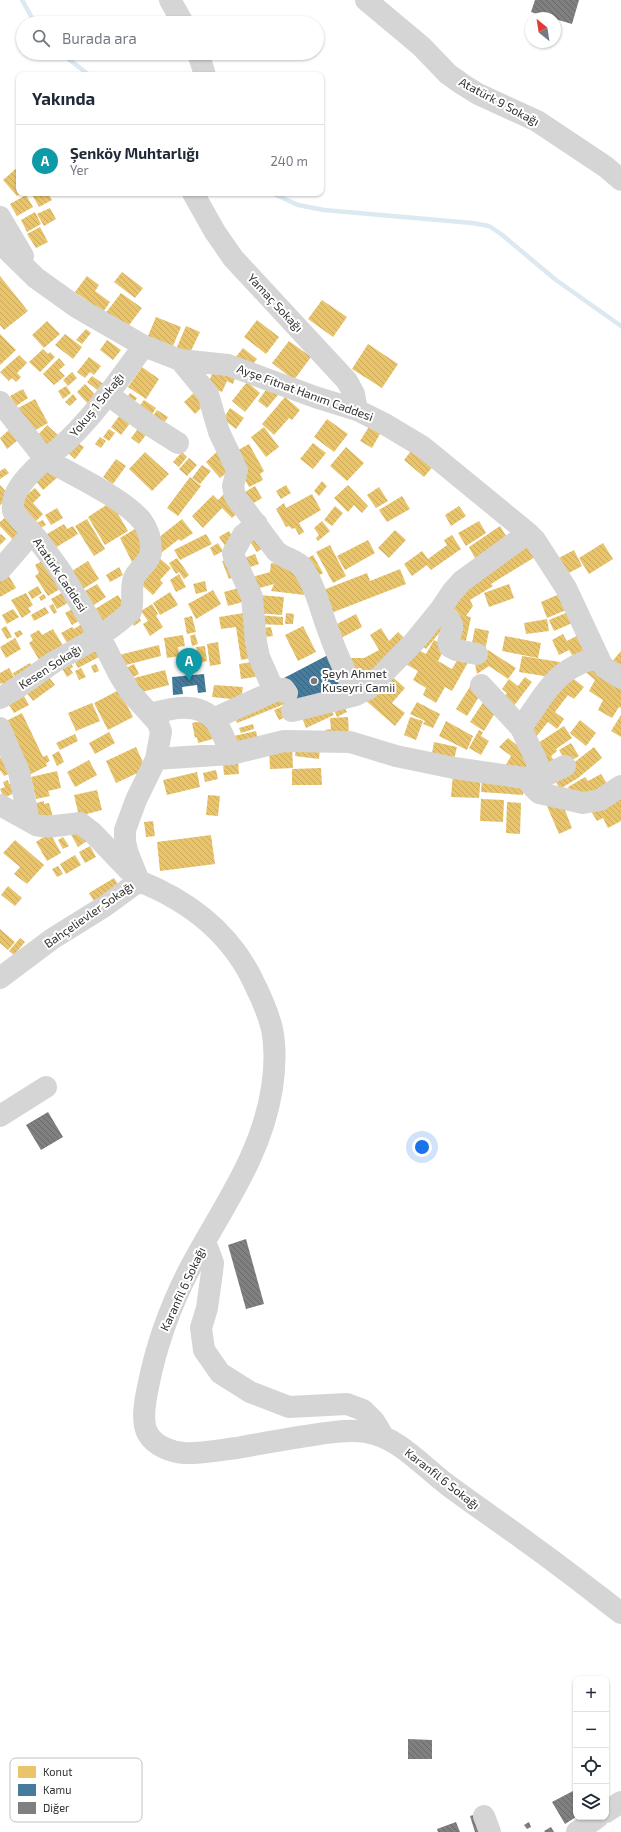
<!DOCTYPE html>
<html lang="tr">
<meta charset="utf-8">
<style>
:root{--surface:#fff;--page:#f2f2f3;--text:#1f2937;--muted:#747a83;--line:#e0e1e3;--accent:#797979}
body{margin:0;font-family:"Exo 2",sans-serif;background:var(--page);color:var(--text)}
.controls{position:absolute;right:12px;bottom:12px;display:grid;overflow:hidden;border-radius:8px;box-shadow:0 1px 3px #0004}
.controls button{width:36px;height:36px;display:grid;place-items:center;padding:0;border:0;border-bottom:1px solid var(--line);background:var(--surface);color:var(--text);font:20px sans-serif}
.compass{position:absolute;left:525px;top:12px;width:36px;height:36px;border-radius:50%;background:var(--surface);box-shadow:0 1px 3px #0004;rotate:330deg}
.you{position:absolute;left:422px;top:1147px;width:14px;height:14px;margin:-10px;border:3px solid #fff;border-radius:50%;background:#1a73e8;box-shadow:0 0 0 6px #1a73e833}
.badge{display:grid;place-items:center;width:26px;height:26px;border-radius:50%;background:var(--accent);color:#fff;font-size:13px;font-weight:700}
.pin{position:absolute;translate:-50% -33px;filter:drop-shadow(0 1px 2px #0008)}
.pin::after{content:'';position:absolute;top:21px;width:14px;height:12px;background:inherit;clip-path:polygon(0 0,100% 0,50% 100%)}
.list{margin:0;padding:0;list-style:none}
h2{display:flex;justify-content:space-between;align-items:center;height:52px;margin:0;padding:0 16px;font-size:17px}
h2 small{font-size:13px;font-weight:400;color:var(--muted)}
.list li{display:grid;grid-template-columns:26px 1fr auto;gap:12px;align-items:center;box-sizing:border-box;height:72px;padding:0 16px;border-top:1px solid var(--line)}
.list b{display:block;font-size:15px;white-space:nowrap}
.list p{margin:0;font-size:13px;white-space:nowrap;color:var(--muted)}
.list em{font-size:13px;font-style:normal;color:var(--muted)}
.icon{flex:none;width:22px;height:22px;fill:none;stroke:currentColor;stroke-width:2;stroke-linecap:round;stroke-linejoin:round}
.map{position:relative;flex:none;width:621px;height:1832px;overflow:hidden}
.search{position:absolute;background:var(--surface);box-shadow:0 1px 3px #0004;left:16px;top:16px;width:308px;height:44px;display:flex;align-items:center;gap:10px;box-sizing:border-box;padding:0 14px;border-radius:22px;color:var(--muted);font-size:15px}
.panel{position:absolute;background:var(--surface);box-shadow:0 1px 3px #0004;left:16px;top:72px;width:308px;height:124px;border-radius:8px}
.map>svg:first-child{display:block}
</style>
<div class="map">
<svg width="621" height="1832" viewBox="0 0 621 1832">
<defs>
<pattern id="homes-back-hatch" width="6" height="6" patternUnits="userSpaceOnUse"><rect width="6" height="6" fill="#e9c46a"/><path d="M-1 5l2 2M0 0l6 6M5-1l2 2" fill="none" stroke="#c8a95c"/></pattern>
<pattern id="public-back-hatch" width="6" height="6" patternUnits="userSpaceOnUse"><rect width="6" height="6" fill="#457b9d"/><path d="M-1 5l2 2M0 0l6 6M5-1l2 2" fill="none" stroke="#3a6581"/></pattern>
<pattern id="building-back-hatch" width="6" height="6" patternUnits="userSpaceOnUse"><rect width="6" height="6" fill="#808080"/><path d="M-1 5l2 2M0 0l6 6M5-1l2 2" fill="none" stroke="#696969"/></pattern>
</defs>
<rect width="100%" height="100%" fill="#fff"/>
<path fill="url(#homes-back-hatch)" d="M19,166V193H21L17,196L3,180Z
M31,193H48L52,200L39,207Z
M26,195L33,207L17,216L10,204Z
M50,208L56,219L44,226L37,214Z
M35,212L41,224L27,232L21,220Z
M40,227L48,242L36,248L27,234Z
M122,272L143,288L135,298L114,282Z
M0,276L28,311L4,330L0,325Z
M87,276L99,285L95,291L110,302L103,312L75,292Z
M121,293L142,308L126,329L105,314Z
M322,300L347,317L333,337L308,319Z
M156,317L181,327L173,346L148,336Z
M257,320L279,337L266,354L244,337Z
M47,321L60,334L44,348L32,335Z
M186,326L200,332L190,353L177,347Z
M86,329L91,333L82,344L76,340Z
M0,334L16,350L0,365Z
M65,334L82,347L73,359L55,345Z
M107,340L121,350L113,360L100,350Z
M289,341L311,357L294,380L272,363Z
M368,344L398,364L382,388L352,369Z
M243,348L257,359L249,369L235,358Z
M43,349L48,354L50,352L55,357L40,372L29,362Z
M19,355L27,363L17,373L21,377L16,382L12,378L9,381L0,372Z
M89,357L101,366L94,375L90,372L85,378L77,372Z
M59,358L65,365L59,370L65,376L54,385L43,374Z
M142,367L159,379L146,399L128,387Z
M215,367L236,376L233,384L227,381L222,392L207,386Z
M72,372L77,378L68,386L63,380Z
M92,376L105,385L100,392L87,382Z
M247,382L260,393L245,412L232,401Z
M85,384L98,398L90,406L77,392Z
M66,386L71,393L63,399L58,391Z
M268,387L278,395L267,408L258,401Z
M23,389L28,398L16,406L10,396Z
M196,391L207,402L195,414L184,402Z
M130,393L137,398L131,407L124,402Z
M73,394L77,399L70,406L65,402Z
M285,397L300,410L292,420L289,418L274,435L262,424Z
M35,399L48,423L32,432L18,408Z
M144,400L156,408L148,421L135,412Z
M230,408L244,418L236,429L223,419Z
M157,410L168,417L160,429L149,422Z
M123,411L134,418L121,435L111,427Z
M327,419L348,434L334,452L314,437Z
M47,425L62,439L50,451L36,437Z
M370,425L381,432L372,448L360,441Z
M140,426L148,432L139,444L131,438Z
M264,427L279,447L266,457L251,437Z
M109,429L115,433L109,441L103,437Z
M9,430L18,440L7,449L0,438Z
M100,437L106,441L101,448L95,444Z
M75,441L84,447L75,459L67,452Z
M313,443L326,453L313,469L300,459Z
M249,444L264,471L260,474L263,480L249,487L231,454Z
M223,446L234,467L220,478L206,462Z
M415,446L436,463L424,477L404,460Z
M346,447L364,463L347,481L330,466Z
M145,452L169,474L152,491L129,469Z
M182,452L187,457L179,467L173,462Z
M189,458L197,465L187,476L179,469Z
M116,459L126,466L113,484L103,477Z
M202,465L211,471L200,484L192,478Z
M49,467L58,477L43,490L35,480Z
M5,468L9,473L0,479V471Z
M190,477L201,486L178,516L167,508Z
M322,481L327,486L319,496L314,491Z
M0,485L10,496L0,505Z
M286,485L291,493L281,499L276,491Z
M348,485L368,506L362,513L354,505L348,512L334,498Z
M255,486L262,498L247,507L240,495Z
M379,487L388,501L376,508L367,495Z
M35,488L41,495L33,503L43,514L34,523L17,503Z
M225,493L241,509L232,518L222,508L203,528L192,516L213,495L218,500Z
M312,494L321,510L299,523L304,532L299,535L295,528L292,529L289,526L286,527L276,509L284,503L286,508Z
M402,496L410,509L387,522L379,510Z
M111,502L128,531L105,545L88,517Z
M335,506L343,513L332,526L324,520Z
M459,506L466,516L451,526L445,515Z
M57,508L63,518L51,525L45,515Z
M9,514L27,534L16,543L0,526V522Z
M87,519L105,549L94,556L75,526Z
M182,519L193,533L181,541L179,539L161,553L153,542Z
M43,520L46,525L39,529L36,523Z
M322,521L330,531L318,541L316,538L319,535L314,528Z
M479,521L486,533L466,546L458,533Z
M64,524L67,529L73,526L78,534L55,548L47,534Z
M500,526L509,541L476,560L469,547Z
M135,529L148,550L133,564L120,538Z
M395,530L406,540L389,558L378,548Z
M229,531L237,544L228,550L219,537Z
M1,534L6,539L0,545V535Z
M206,534L212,544L180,560L174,550Z
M452,535L461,549L431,570L427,565L412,576L404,564L422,551L428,559L447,545L444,540Z
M246,536L268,545L257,552Z
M530,538L540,554L491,584L493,586L470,600L473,606L466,616L471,617L464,650L442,609Z
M368,540L375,553L345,570L337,556Z
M218,543L223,551L214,556L210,548Z
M603,543L613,559L589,574L579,558Z
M330,545L346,576L333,583L316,552Z
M574,550L582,566L563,576L555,560Z
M255,554L259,564L242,570L239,560Z
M313,555L323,573L313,579L303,561Z
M157,556L171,568L160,580L163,583L153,595L136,580Z
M49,557L65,586L48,596L35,576L39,573L35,565Z
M177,558L189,575L184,579L179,572L176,574L169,563Z
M230,559L236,576L229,579L222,561Z
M88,561L99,579L83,589L72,571Z
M271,563L288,564L295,568L313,596L271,591L274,584L252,590L249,578L270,572Z
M119,567L123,575L110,582L106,575Z
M400,569L406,584L326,615L318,592L367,573L370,581Z
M6,571L16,588L0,597V575Z
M179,574L186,587L176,592L170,580Z
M205,581L207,591L196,594L193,584Z
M97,584L106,597L94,605L85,591Z
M509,584L514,598L489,607L484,593Z
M38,586L42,593L32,599L28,592Z
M246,586L250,600L228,606L224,592Z
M67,590L73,600L57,609L51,599Z
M213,590L221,604L196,619L188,604Z
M170,592L178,605L160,615L153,603Z
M564,592L571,608L547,618L541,602Z
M26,593L33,605L28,608L31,612L22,618L11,600Z
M44,594L46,598L41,601L39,597Z
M118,595L129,612L106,626L95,609Z
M258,595L284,597L282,615L257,613Z
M53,604L57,612L54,614L49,606Z
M152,604L158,614L156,616L163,627L150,636L143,624L148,621L141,611Z
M78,606L85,617L72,625L65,613Z
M45,607L49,613L34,621L31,615Z
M13,609L19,617L7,624L2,615Z
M573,610L577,621L554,631L549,620Z
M136,611L141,621L134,626L128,616Z
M250,612L256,657L241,660L236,627L221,629L219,617Z
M286,613L294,614L293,624H285Z
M356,614L362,627L341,638L335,625Z
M257,615L283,617V625L256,624Z
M192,616L196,632L187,634L184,618Z
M547,619L549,631L526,634L524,623Z
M449,621L426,649L417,642Z
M83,623L91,637L71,649L61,633L72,627L74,629Z
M6,626L12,637L7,639L1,629Z
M303,626L316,652L298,661L285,635Z
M271,627L273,636L257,638L255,629Z
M381,628L389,641L398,632L411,645L369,686L359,674L351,670V658H364L379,650L370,635Z
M475,628L489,631L485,650L471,648Z
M53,629L65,649L41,663L29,643L33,640L30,635L39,630L42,635Z
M20,630L23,634L17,638L14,633Z
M582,633L593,654L577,663L569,650L559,655L552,640L563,634L567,641Z
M195,634L198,644L192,646L190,636Z
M183,635L185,646L178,647L179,656L167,658L164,638Z
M505,636L541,643L538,658L502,651Z
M15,638L21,649L6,658L0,647Z
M434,640L446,646L438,661L452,669L462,652L471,657L452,691L445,687L436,703L423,695L426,688L413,680L418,671L402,662L411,646L426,654Z
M218,642L221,664L210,666L207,644Z
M92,643L99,657L78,668L71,654Z
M159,645L161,656L122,666L119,655Z
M205,646L207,661L199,663L196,647Z
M488,650L516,668L508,679L489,666L477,674L474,659Z
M621,651V674L610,664Z
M522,656L560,662L557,678L519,672Z
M68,658L73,667L70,669L73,673L67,677L59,663Z
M260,661L261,676L241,679L239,664Z
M592,661L621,683V708L619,707L612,718L598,710L603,700L589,691L595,680L582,669Z
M30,663L35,671L18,681L13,673Z
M96,664L99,671L94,673L91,666Z
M134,664L139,674L129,679L124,669Z
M9,668L19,685L7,692L2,683L0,684V673Z
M81,668L86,677L79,680L75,671Z
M165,670L169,685L138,693L134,678Z
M45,672L55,685L33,701L23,688Z
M387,672L405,688L392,703L405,713L395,726L364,699Z
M566,673L584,687L574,699L568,695L555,712L564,719L557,729L548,722L535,738L523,729Z
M525,677L532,682L510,711L499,703L507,693L502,689L509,679L518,686Z
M214,685L243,687L241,700L212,697Z
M471,685L482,692L467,716L456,709Z
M20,689L29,705L14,713L5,698Z
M119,690L133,717L108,730L94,703Z
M282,691L287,703L237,723L232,712Z
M486,698L498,708L484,731L470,722Z
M341,701L347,712L337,717L332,705Z
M328,702L334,715L306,728L301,715Z
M417,702L440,714L433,728L423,724L425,721L410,714Z
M92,703L100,721L76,731L68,713Z
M284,706L288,716L279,720L274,710Z
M22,713L43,757L47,755L50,761L46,763L47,766L29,775L4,722Z
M621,715V737L611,731Z
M348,717L349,735L326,737L325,730L331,729L330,718Z
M410,717L423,721L416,740L404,735Z
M211,719L216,738L198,743L197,737L195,738L192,723Z
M580,720L596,733L586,746L570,733Z
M446,721L473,736L467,750L439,736Z
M253,724L254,729L241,733L239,728Z
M564,726L572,738L556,749L557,751L551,756L558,766L548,773L532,747Z
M479,730L483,732L481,736L489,741L481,755L469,748Z
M256,731L259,744L238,750L234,736Z
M109,732L115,743L95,754L89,743Z
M75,734L78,741L60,750L56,743Z
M508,738L521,748L535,765L518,773L504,768L511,756L499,747Z
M434,742L457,747L453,764L431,759Z
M571,743L579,756L567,763L559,750Z
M292,745L293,768L270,769L269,747Z
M296,745L320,748L319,759L295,756Z
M136,747L146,769L116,783L106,761Z
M594,747L602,758L578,778L560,789L553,777L571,765Z
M59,751L64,762L57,766L52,755Z
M5,756L13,772L4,776L1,771H0V758Z
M89,760L97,775L75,787L67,772Z
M238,762L239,774L224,775L223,763Z
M321,768L322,785H292V769Z
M216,770L218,779L205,782L203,773Z
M57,771L61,788L48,791L50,796L36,799L31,777Z
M197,772L200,787L167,795L163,780Z
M453,773L481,775L479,798L451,797Z
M601,774L611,790L575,799L568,787L585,777L588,781Z
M482,777L524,780L523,795L481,792Z
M8,780L9,784L15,782L18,791L4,798L0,789L5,787L3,782Z
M97,790L102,810L79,816L74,795Z
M621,791V821L608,828L603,818L597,821L589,808Z
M208,795L220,796L218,816L206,815Z
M481,799L504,800L503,822L480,821Z
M561,800L572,828L559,834L547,806Z
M44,801V804L49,803L53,817L36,821L32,804Z
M507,802L521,803L520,834L506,833Z
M153,821L155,836L146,837L144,822Z
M78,826L87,841L78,847L69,831Z
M50,833L61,853L47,861L36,842Z
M211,835L215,864L160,871L157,842Z
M63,837L69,846L63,849L58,840Z
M15,840L44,865L27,884L14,874L20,867L3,853Z
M90,846L96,857L85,863L79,852Z
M75,855L81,865L66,874L60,864Z
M58,866L63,874L57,877L52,869Z
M114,878L119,886L94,901L89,893Z
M8,886L22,898L15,906L1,895Z
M0,929L15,942L8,950L0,943Z
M20,938L25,942L14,955L9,951Z"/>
<path fill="url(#public-back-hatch)" d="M328,655L343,683L299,706L284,678Z
M204,674L206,692L198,693L197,685L182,687L183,694L173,695L172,677Z"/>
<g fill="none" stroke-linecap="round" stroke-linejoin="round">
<path stroke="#dce9f1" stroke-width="4.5" d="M22,0L35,23
M61,53L89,75
M272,193L298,205L324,210L472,223L489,226L501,234L556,280L621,326"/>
</g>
<path fill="url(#building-back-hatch)" d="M535,0H579L572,24L531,12Z
M48,1112L63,1137L41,1150L26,1125Z
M246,1239L264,1304L246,1309L228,1245Z
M408,1739L432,1740V1759H408Z
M573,1791L576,1796V1817L565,1824L552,1802Z
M477,1814L479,1832H475L470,1816Z
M456,1822L460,1832H438L437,1829Z
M529,1822L531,1827L527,1829L524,1825Z
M551,1827L554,1832H545L544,1831Z"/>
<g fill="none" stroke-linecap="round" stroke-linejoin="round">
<path stroke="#d5d5d5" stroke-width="22" d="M170,0L183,23
M366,0L421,46L448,74L462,84L478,94L537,121L606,167L621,180
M198,53L205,75
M193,193L215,232L233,258L347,381L354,394L357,410
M0,217L23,256
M0,243L36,278L78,308L144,346L180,360L228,365L315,397L357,410L383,423L423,447L528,533L535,540L566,588L601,663L605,668L621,678
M180,360L208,394L219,432L237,470L233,486L235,496L276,551C283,558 297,560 302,567C316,586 321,613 330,635C337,656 347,675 356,695
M107,394L148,424L178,443
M0,402L45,459C31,473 10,490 13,511L38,540L60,570L99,635L120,676L130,692L158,723L161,732L156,759L136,800L125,830V842L128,854L139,881C189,901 232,934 255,985C262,999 268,1013 272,1029C276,1049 275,1068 272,1088C261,1158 221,1209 189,1270C170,1307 156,1346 148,1387C145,1401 141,1422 148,1434C155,1446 171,1452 184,1453C201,1454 219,1450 237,1448C264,1443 291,1438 319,1434C334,1432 350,1429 366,1432C399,1437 423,1467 449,1486C476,1506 504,1525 531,1545C562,1567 591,1590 621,1613
M257,524L243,535L233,553L234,557L252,597L256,642L259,657L274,691
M0,570L32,533
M440,610C444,613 449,618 451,622C456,631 444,639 450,647L456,650L477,654
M481,685L521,728
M0,698C19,688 36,674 54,662C80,647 109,633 131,611C134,601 130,588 134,578C138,568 151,562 151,550C151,540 148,529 142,521C125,499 70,473 45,459C83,433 115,384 144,346
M292,711L356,695L368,689L414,642L440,610L452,592L462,581L528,533
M151,714C171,708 199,701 215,721C222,730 226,743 231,754L284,741L350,742L396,756L454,768L524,778L539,793L583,803L600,800L621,786
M213,719L279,689H284L287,693
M0,728L19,772L29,821
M156,759L231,754
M530,783L537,769V762L521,728C534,710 546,687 564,673C574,665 586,661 598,656
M530,783L565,766
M0,805L36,825C51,829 65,824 80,823L93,833L139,881L105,906L52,939L0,978
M0,1116L46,1087
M205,1241L213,1263L212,1272L207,1308L201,1328L204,1350L220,1373L250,1392L289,1407L347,1404L363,1410L374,1421L383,1436
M606,1812L621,1802
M484,1816L490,1832
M577,1832L598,1817"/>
</g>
<circle fill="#797979" stroke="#fff" stroke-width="1.5" cx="314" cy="681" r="4"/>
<g text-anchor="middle" stroke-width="4" stroke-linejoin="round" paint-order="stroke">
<g font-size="12" fill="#313131" stroke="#fff">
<text transform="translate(499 102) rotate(28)" y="4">Atatürk 9 Sokağı</text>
<text transform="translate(275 303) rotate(47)" y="4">Yamaç Sokağı</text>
<text transform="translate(305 393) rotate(20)" y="4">Ayşe Fitnat Hanım Caddesi</text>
<text transform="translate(97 405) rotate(-51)" y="4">Yokuş 1 Sokağı</text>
<text transform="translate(60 575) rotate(56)" y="4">Atatürk Caddesi</text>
<text transform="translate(50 667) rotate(-33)" y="4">Kesen Sokağı</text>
<text transform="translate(89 915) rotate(-35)" y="4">Bahçelievler Sokağı</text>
<text transform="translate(183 1289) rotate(-65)" y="4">Karanfil 6 Sokağı</text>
<text transform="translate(442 1479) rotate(38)" y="4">Karanfil 6 Sokağı</text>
</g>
<g font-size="12" fill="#313131" stroke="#fff" text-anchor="start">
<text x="322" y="678">Şeyh Ahmet<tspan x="322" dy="14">Kuseyri Camii</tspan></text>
</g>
</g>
<rect x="10" y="1758" width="132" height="64" rx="6" fill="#fff" stroke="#c1c1c1" stroke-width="1"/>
<rect x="18" y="1766" width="18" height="12" fill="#e9c46a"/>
<rect x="18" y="1784" width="18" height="12" fill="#457b9d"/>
<rect x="18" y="1802" width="18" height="12" fill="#808080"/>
<g font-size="11" fill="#313131">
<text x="43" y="1776">Konut</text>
<text x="43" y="1794">Kamu</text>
<text x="43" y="1812">Diğer</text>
</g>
</svg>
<div class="controls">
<button>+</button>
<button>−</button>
<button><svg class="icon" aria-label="locate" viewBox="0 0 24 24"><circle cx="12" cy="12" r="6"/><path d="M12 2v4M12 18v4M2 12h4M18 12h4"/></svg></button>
<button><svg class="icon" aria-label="layers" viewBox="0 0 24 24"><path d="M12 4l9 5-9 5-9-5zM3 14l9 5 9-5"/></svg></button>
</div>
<svg class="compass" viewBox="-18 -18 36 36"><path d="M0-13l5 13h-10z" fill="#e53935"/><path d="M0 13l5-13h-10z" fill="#747a83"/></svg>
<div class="you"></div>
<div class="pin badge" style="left:189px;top:681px;background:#0f9aa8">A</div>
<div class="search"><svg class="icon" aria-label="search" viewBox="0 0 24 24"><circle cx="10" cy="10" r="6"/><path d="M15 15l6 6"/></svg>Burada ara</div>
<section class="panel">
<h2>Yakında<small></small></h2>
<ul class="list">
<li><span class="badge" style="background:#0f9aa8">A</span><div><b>Şenköy Muhtarlığı</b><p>Yer</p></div><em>240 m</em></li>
</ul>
</section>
</div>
